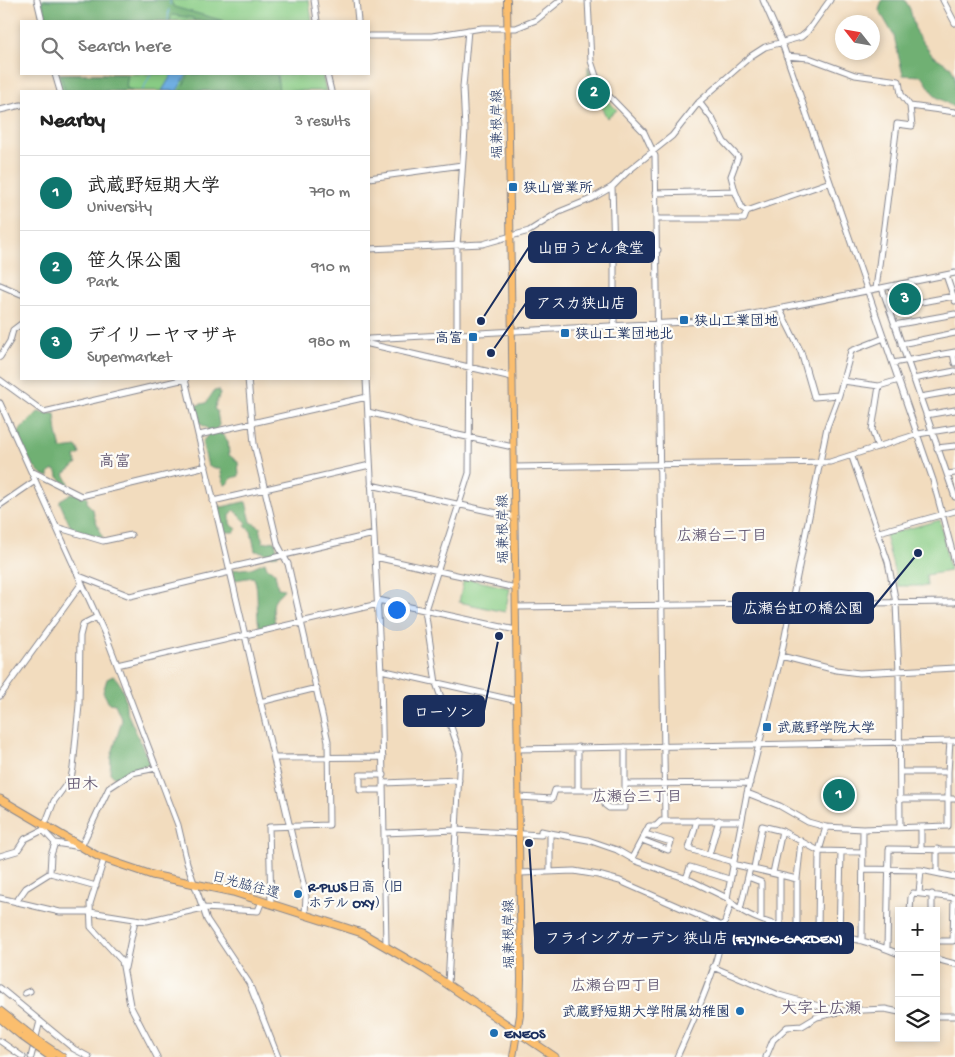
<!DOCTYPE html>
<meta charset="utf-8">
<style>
:root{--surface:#fff;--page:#f6f6f6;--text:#222;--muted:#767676;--line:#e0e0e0;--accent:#0f766e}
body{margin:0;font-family:"Gochi Hand","Klee One",sans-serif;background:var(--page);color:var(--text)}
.controls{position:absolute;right:15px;bottom:15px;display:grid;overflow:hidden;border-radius:0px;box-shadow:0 2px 8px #0003}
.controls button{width:45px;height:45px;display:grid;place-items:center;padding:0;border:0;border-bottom:1px solid var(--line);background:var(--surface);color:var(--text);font:25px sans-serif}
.compass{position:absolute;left:835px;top:15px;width:45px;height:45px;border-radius:50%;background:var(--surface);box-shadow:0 2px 8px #0003;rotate:301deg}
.you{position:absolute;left:396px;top:609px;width:18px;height:18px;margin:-12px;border:4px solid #fff;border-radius:50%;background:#1a73e8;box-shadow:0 0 0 8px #1a73e833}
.badge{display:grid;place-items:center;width:32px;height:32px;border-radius:50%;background:var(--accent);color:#fff;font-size:16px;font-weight:700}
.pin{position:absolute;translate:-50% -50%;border:2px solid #fff;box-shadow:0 1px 5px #0006}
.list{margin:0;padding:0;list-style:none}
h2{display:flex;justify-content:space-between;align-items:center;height:65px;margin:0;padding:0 20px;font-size:21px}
h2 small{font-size:16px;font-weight:400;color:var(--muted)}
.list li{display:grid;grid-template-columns:32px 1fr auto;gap:15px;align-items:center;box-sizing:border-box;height:75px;padding:0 20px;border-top:1px solid var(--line)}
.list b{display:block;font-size:19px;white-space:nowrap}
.list p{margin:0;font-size:16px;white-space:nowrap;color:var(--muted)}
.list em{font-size:16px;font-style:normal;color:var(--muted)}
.icon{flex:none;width:28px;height:28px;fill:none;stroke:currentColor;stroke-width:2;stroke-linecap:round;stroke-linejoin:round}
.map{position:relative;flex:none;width:955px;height:1057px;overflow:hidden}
.search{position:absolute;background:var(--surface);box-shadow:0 2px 8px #0003;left:20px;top:20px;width:350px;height:55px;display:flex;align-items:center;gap:12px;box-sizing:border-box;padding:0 18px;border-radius:0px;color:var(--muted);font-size:19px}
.panel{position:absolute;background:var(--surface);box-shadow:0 2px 8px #0003;left:20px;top:90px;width:350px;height:290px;border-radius:0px}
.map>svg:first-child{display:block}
</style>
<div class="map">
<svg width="955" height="1057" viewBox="0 0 955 1057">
<rect width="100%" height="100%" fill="#fdfcf7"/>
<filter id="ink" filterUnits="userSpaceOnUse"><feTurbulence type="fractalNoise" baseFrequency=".02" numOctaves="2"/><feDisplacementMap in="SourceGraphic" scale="10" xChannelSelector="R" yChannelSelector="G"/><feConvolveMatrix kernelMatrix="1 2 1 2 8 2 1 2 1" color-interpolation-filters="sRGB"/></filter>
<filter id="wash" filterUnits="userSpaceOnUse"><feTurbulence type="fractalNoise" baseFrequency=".0096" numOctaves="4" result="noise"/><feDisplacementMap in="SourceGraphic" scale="20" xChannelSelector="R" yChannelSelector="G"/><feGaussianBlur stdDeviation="1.12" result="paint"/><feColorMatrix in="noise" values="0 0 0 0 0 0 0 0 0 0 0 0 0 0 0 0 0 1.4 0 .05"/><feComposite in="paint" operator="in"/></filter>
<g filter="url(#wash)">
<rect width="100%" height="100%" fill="#f2dcbe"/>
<path fill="#8acd86" stroke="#527e72" d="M38,0H309L312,21H43Z
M588,66L597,90L617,110L607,118L597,99H589Z
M56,74H322L326,91H61Z
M940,520L950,571L926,575L927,586H898L885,535Z
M464,578L510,588L505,612L459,602Z"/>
<path fill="#6fb073" stroke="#457068" d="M42,0H170L174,7L224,21H194L193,18L172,15L170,21H47Z
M882,0H905L910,9L916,33L932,55L951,67L955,77V108L935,96L922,76L903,75L894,36L879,10Z
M60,74H128L126,87L132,91H65Z
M189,74H277L279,91H180Z
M219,390L220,394L214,409L217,411L219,425L215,432L221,433L228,441L229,455L238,462L239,476L232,478L226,485L224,484L220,469L208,466L202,442L208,435V429L198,422L200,417L196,409L197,405L206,403L214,391Z
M38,412L55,414L57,433L61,449L77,447L80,454L75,457L77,464L64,474L69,483L68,486L58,477L57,472L53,470L49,473V477C35,475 18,444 19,431Z
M72,493L87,496V503L93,509L94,516L103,538L72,530L60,503V500Z
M243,502H246L251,522L260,527L263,543L275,541L278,555L270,556L263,552L255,551L251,531L245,526L247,523L234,510L230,515V524L237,529L234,532H223L217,504L222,507Z
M265,562L267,568L275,573L278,588L284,589C281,594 279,594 276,598C271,605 274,616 275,624L272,627L260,629C255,616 260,585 253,577L235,580L232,570L251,568Z
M113,676C121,680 127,701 126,710L150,764L134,769L116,779L110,773L111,757L122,720L115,704L109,703L103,692L107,679Z"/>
<path fill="#71b0e4" stroke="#4670a1" d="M172,74H187L177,91H162Z"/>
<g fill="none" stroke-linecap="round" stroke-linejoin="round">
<path stroke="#71b0e4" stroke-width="1" d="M170,0V5
M168,21L169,9
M142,91L151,74"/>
</g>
</g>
<g filter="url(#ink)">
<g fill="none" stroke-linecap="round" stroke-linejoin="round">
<g stroke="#86868e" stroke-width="7">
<path id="minor" d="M37,0L42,21
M314,0L317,21
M356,0L358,21
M588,0L591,61L596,76L607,94L644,132L655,156L665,820
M763,0L782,43L933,480L955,562
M943,0L955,23
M369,36H432L482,28H516L536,20L561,0
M786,56L809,58L855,75L899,81L901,94L910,106
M55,74L60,91
M327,74L331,91
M699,102L713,120L724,142L738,157L731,176L735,191
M0,110L21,105
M369,178L462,165
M612,187L614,249L658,250
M655,193L735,191L742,208L747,211L830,182
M657,219H744L747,211
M369,249L483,244L529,231L559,212L591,199L612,187L627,172L672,136L699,102L751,56L765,47L801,37L807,32L830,0
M946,275L955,301
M0,285L21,294
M882,288L955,497
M876,289L897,124L912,126L910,106L955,112
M889,308L954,296
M780,310L801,352L814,397L839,395
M894,325L955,314
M614,326V249
M457,334V246L465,130L463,87L468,30
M369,339L723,320L955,273
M369,344L512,377
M901,344L955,333
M953,353L955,363
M0,357L10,341L13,330L21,324
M893,363L955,352
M185,379L306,896L305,914
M248,379L254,444L278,545L288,564L328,741L329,825L269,827L271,903
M366,379L381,673L386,945
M913,379L955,371
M0,380L44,412L185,379
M843,381L879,386
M920,397L955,391
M0,403L108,641L178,825L187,863L207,920L249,983L278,1057
M368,412L403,421L412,425L513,447
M926,415L955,410
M199,435L367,397
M878,447L872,430L879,386L899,380
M937,448L955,446
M852,457L888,562L896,603L899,672L900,827
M514,467L830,462L918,434L955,428
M31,471L81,496L206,466
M947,474L955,473
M371,485L515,517
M213,501L370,465
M0,505L35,481
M56,527L103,541L131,535
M879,532L955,511
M375,557L516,588
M229,568L374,534
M79,576L130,596L230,572
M378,600L516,630
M516,607L955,602
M781,656L836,670L859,673L955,668
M117,665L378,604
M381,670L517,701
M0,696L82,583
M260,702L317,688
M578,747V790
M518,749L955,741
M274,758L383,757
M948,772L950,741
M384,783L459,780
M625,784L750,783
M383,790H360V775H384
M747,793L780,806L808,822L826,827L863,829L948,826V772H900
M519,797L552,799L555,790H600L604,793L605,805L609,808H625V747
M899,799H955
M697,820L689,849L733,862
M921,828V849
M43,830L55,843L81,847L109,788L132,773L156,768
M384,833L456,830L541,835V831L550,833V871
M550,833L588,840L617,850L636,861L690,880L727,898C756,932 822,930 862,941C875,944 887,949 899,954
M642,840L668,850L671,842L645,834
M709,855L719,820
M0,856L17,851L25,839L43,830L54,801L71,778L73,768L79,705L80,636L83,624L97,617
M632,858L649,826H656L661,821H741
M104,859L90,904L91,927L122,961L130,1005L157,1057
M732,864L797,879
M754,868L762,826L782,831L819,851L863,852
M863,869L921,870L955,877
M937,872V849
M50,873L51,855L55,843
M520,873L574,871L598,875L620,881L720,925C729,946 687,1034 677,1057
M773,873L782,831
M748,877L761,882V919
M686,879L690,867L729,879
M919,893L921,870
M0,898L60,912H90L147,921L203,908L258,911L262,901
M727,898L747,793L781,656L827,427L839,395L851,351L884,338
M16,902L26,888L50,873L96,886
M740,910L750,868
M910,911L911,897L913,893L955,898
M932,911V894
M780,925V875
M721,927L725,922L731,903
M797,929V879L801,841
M818,932L819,851L826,827
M839,937L841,852
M862,941L863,829
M936,941H953L954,898
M887,949L889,849L955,850
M936,959L955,964
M713,967L779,995L837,1011
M125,968L135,920
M448,985L460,753L436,683L425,610L469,473L470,334
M0,988L74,1049L89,1057
M25,993L30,991
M936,1016H955
M0,1041L23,1057
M31,1057L40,1021
M766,1057L773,1040L787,1027L802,1026L817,1017L843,1011L885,1009L899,1012"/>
</g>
<g stroke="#86868e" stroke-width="8">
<path id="major" d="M507,0L521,979L520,1015L513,1057"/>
</g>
<g stroke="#86868e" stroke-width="9">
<path id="highway" d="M0,799L99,857L152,875L233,892L362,933L426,970L555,1057
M0,1011L24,1030
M0,1018L23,1037
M38,1041L62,1057
M37,1047L51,1057"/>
</g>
<use href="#minor" stroke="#fff" stroke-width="5"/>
<use href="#major" stroke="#fbbe6e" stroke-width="6"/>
<use href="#highway" stroke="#fbbe6e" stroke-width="7"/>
<g stroke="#86868e" stroke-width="9" stroke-linecap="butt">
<path id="highway-bridge" d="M24,1030L38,1041
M23,1037L37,1047"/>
</g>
<use href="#highway-bridge" stroke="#fbbe6e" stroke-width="7"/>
</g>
</g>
<g fill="#1f6fb2" stroke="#fdfcf7" stroke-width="2">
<rect x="508" y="182" width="10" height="10" rx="2.5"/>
<rect x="679" y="315" width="10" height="10" rx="2.5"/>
<rect x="560" y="328" width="10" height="10" rx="2.5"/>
<rect x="468" y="332" width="10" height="10" rx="2.5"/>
<rect x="762" y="722" width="10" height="10" rx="2.5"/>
<circle cx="298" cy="894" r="5"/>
<circle cx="740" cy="1011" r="5"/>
<circle cx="494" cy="1033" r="5"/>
</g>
<g text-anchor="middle" stroke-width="4.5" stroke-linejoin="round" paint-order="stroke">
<g font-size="14" fill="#1b2f5e" stroke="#fdfcf7">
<text transform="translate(496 124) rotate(-91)" y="5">堀兼根岸線</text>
<text transform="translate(502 529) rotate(-91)" y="5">堀兼根岸線</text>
<text transform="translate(246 884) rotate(15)" y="5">日光脇往還</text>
<text transform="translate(508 934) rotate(-91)" y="5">堀兼根岸線</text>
</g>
<g font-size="14" font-weight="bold" fill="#1b2f5e" stroke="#fdfcf7" text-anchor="start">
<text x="523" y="192">狭山営業所</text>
<text x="694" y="325">狭山工業団地</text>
<text x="575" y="338">狭山工業団地北</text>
<text x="463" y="342" text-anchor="end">高富</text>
<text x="777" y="732">武蔵野学院大学</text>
<text x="308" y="891">R-PLUS日高（旧<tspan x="308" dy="16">ホテル OXY）</tspan></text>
<text x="730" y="1016" text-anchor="end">武蔵野短期大学附属幼稚園</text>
<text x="504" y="1038">ENEOS</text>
</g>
<g font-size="15" font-weight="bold" fill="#675c76" stroke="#fdfcf7">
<text x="722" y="540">広瀬台二丁目</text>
<text x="637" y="801">広瀬台三丁目</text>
<text x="616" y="990">広瀬台四丁目</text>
</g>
<g font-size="16" font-weight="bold" fill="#675c76" stroke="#fdfcf7">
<text x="115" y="466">高富</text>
<text x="82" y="789">田木</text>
<text x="821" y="1013">大字上広瀬</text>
</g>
</g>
<path fill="none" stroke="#1b2f5e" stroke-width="2" d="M481 321L529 247M491 353L526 303M918 553L873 608M499 636L484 711M529 843L535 938"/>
<g fill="#1b2f5e" stroke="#fdfcf7" stroke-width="2">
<circle cx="481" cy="321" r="5"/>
<circle cx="491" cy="353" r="5"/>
<circle cx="918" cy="553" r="5"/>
<circle cx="499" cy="636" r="5"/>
<circle cx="529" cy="843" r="5"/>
</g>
<g fill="#1b2f5e" stroke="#1b2f5e" stroke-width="2">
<rect x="529" y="232" width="125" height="30" rx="5"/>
<rect x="526" y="288" width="110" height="30" rx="5"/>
<rect x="733" y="593" width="140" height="30" rx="5"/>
<rect x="404" y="696" width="80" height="30" rx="5"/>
<rect x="535" y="923" width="318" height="30" rx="5"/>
</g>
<g font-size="15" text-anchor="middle" font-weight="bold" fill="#fff">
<text x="591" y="253">山田うどん食堂</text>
<text x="581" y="308">アスカ狭山店</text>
<text x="803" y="613">広瀬台虹の橋公園</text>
<text x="444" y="717">ローソン</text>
<text x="694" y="943">フライングガーデン 狭山店 (FLYING-GARDEN)</text>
</g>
</svg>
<div class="controls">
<button>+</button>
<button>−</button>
<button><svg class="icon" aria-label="layers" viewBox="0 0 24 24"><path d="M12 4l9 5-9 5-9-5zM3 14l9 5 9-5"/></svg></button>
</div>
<svg class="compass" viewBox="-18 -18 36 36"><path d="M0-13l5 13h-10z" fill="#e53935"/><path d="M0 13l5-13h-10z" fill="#767676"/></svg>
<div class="you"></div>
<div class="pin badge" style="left:839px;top:795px">1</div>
<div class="pin badge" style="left:594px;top:93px">2</div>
<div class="pin badge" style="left:905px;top:299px">3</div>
<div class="search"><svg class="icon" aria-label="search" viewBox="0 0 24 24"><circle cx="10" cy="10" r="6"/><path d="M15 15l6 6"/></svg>Search here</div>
<section class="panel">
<h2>Nearby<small>3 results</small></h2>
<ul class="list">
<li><span class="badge">1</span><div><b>武蔵野短期大学</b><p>University</p></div><em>790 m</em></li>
<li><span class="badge">2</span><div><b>笹久保公園</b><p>Park</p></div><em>910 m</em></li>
<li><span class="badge">3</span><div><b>デイリーヤマザキ</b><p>Supermarket</p></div><em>980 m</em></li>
</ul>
</section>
</div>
